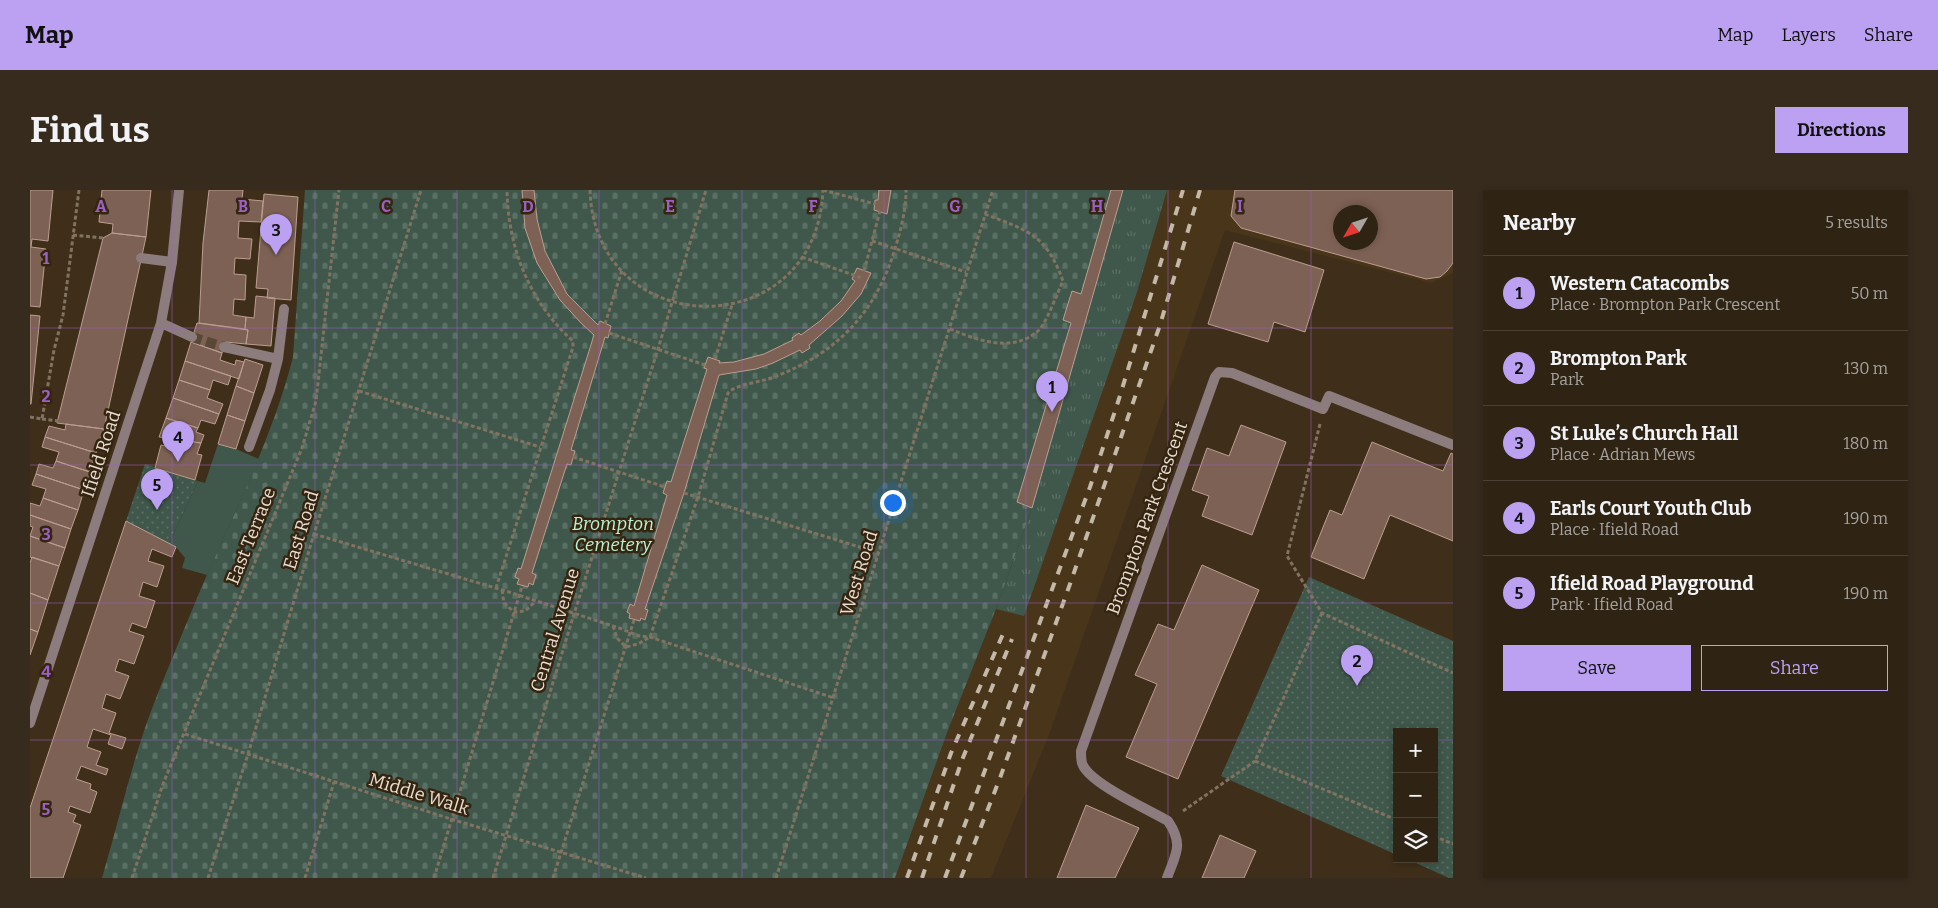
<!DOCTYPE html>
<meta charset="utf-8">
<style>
:root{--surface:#2f2314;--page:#372b1d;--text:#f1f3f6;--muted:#a7a4a0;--line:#4a4034;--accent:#bca0f2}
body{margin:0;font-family:Bitter,serif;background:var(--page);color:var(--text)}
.controls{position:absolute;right:15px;bottom:15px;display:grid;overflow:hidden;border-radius:0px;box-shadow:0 2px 8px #0003}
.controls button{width:45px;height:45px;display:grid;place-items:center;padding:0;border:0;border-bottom:1px solid var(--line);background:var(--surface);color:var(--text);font:25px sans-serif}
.compass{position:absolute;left:1303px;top:15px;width:45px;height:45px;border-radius:50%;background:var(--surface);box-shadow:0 2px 8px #0003;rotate:231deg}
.you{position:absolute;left:862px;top:312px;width:18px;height:18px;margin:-12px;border:4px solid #fff;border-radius:50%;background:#1a73e8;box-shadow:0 0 0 8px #1a73e833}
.badge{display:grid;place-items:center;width:32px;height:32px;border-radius:50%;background:var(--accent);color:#111;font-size:16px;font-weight:700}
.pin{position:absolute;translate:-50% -41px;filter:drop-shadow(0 1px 2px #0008)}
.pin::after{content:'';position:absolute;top:26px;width:18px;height:15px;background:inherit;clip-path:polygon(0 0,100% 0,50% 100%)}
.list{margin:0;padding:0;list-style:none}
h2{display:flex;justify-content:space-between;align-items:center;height:65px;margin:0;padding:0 20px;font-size:21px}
h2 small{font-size:16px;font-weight:400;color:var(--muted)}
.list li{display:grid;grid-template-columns:32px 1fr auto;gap:15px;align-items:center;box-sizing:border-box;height:75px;padding:0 20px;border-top:1px solid var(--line)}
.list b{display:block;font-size:19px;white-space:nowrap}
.list p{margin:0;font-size:16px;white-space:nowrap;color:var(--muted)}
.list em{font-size:16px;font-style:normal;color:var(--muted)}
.actions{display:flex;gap:10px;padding:15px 20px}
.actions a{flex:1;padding:11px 0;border:1px solid var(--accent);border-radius:0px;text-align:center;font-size:18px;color:var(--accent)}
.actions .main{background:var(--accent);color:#111}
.icon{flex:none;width:28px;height:28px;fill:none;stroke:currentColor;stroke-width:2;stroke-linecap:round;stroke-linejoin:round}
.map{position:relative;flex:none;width:1423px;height:688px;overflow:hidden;border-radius:0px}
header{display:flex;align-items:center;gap:30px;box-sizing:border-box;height:70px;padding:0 25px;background:var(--accent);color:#111}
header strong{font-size:24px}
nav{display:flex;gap:28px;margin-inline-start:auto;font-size:18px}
.intro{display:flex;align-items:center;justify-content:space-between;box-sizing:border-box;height:120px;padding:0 30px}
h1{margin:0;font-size:35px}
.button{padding:12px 22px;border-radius:0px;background:var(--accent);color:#111;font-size:18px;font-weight:700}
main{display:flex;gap:30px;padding:0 30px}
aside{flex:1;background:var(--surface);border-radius:0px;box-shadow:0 2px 8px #0003}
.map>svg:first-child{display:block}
</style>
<header>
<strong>Map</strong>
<nav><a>Map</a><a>Layers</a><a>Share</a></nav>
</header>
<div class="intro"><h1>Find us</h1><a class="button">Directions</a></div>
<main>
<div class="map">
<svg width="1423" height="688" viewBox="0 0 1423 688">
<defs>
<pattern id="grass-tufts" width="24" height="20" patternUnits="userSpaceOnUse" patternTransform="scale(1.25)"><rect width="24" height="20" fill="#3f584b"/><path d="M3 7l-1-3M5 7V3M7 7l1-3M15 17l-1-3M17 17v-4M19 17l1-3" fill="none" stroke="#5b7064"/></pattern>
<pattern id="cemetery-stones" width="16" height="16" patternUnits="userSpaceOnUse" patternTransform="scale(1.25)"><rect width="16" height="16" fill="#3f584b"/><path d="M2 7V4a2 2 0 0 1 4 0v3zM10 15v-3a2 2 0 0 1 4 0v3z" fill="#5b7064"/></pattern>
<pattern id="park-dots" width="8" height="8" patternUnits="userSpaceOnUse" patternTransform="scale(1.25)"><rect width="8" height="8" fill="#3f584b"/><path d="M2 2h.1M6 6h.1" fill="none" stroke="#5b7064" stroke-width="1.8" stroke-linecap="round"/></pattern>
</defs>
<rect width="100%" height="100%" fill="#3f2f1a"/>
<path fill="#493519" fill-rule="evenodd" d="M1093,0H1423V83L1401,93L1195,40L1020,542L961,688H865L918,540L966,419L1002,318ZM1310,22H1340V52H1310Z"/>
<path fill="url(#grass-tufts)" d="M1093,0H1137L1107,102L994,426L966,419L1002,318Z"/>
<path fill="url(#cemetery-stones)" d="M275,0H1093L1002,318L966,419L918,540L865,688H72C90,627 104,562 128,503C146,459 164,414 183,371C213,304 245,238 263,167Z"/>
<path fill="url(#park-dots)" d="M115,274L168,291L139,354L96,331Z
M1279,387L1423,451V688H1419L1377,669H1404V542H1367V665L1191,586Z"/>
<path fill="#3f584b" d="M188,254L206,259L229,269L177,385L152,378L155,368L146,357L139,354L168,291L175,293Z"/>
<path fill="#7d6154" stroke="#bc9e90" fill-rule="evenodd" d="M0,0H23L18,51L2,49L1,57L16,59L10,117L0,116Z
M72,0H121L116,47L82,43L83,34L69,32Z
M179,0H213L212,9L233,11L231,32L209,31L208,48L222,49L220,69L205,68L204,84L216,85L215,110L204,109L203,125L216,127L215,139L169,133L173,53Z
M492,0H504L507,29L515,61L537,104L568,135L570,131L581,136L578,148L575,147L541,260L545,261L541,275L537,274L502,383L506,385L503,395L499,393L498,397L487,394L489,389L485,387L488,378L491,379L564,145L551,133L530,110L507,73L495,38Z
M849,0H861L857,24L844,20L845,10H848Z
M1081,0H1093L1002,318L987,312L1041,133L1033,130L1042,101L1051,104Z
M1205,0H1423V73L1417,81L1410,87L1396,89L1211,38L1201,26ZM1310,22H1340V52H1310Z
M234,4L268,7L261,110L237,108L238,99L226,98Z
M82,43L116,47L74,239L27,233L73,48Z
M1204,52L1294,80L1275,142L1244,132L1238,152L1178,134Z
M827,78L841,83L831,104L812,126L779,155L780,158L772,163L770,160L743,173L726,179L689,185L654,303L615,419L618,420L615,430L611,428L610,431L599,428L600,424L597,422L600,414L604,416L637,305L633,303L637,291L641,292L677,179L674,178L678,167L690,171L689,173L704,172L734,164L763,150L762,148L769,143L771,145L790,131L811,111L825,91L822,89Z
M226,106L245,108L241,156L216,154L218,140L215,139L216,127L224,128Z
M0,125L10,126L1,214H0Z
M167,133L218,140L216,154L196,152L192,163L161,152Z
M161,152L192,163L190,170L205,175L206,170L214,172L209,189L155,171Z
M215,169L233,175L224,203L206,196Z
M155,171L201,186L198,195L183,190L180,200L149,190Z
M149,190L180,200L177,208L193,214L189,224L143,208Z
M206,196L224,203L215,231L197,225Z
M143,208L189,224L185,234L171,230L168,238L136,228Z
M197,225L215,231L206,259L188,254Z
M136,228L168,238L166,242L174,245L171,253L129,247Z
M36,234L74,239L66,263L15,247L19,236L35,240Z
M1211,235L1256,252L1222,345L1172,326L1179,306L1162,300L1177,258L1199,266Z
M15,247L66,263L60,282L26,271L29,262L12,257Z
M137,248L171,253L167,264L172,265L165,290L125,278L131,255L136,256Z
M1342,252L1413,281L1421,263L1423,264V351L1360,325L1334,389L1281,367L1300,320L1312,325Z
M26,271L60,282L54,300L6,284L9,274L23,278Z
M6,284L54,300L48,320L13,308L16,299L2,295Z
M13,308L48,320L41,339L0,325V313L10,316Z
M0,325L41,339L35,358L0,346L3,337L0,336Z
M96,331L146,357L142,367L122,359L118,371L134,376L127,397L113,392L109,406L125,411L116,438L102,433L99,441L114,446L104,474L89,469L85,481L99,486L90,509L76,504L72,518L86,523L79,543L96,548L92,559L78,554L81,545L63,539L57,557L71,562L66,575L78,579L76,585L51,576L46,589L61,594L60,599L67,602L60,623L40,616L38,622L46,625L43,632L51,635L33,688H0V618Z
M0,346L35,358L29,376L0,367Z
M2,367L29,376L18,410L0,403V373Z
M1172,375L1229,400L1148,589L1096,567L1127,494L1105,485L1128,434L1144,440Z
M0,403L18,410L8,442L0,439Z
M0,439L8,442L0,465Z
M1056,615L1109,638L1085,688H1027Z
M1190,645L1226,661L1214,688H1172Z"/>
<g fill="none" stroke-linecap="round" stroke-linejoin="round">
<path stroke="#584935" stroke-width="10" stroke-dasharray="10 5" stroke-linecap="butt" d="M162,147L194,157"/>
<path stroke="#817361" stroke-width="3" stroke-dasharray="4 2.5" stroke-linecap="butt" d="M560,0C565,154 787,156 793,0
M793,0L845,14
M43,45L73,48
M842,51L936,82
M772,67L832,88
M834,81L850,21
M575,134L592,80
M920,139C947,150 983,164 1009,140C1016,134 1028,101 1033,91C1016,44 998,41 955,24
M579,143L675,175
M685,169L702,115
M329,201L510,257
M0,227L12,229L24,160L33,125L49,0
M12,229L28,231
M1290,234L1257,366L1292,423L1423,483
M543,267L635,297
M654,303L849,363
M284,344L479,402L589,438L609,446L620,447L804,508
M466,398L543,157V151C499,112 478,57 477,0
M472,400L474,413L484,422L495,421L505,412
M1292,423L1225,571L1367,630
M583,436L587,448L596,457L608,454L620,447L668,307L698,203C705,194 733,192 744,187C810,162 848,120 867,52C872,35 876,18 876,0
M155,544L421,629L616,688
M1153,621L1225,571
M1404,646L1423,654
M102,688L133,594L272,258L286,211L309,0
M178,688L218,564L284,344L391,0
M275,688L304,592
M404,688L492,396
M463,688L544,424L628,159L676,0
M523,688L604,430
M746,688L963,0"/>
<path stroke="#8c7c7e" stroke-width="10" d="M111,68L142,72"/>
<path stroke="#8c7c7e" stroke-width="10" d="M131,133L162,147
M194,157L248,169L240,200L219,257
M248,169L254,119
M0,533L131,133L142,72L149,0
M1137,688C1146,663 1154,655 1138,631C1118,619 1058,593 1052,573C1051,569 1051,564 1051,561L1185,187L1189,182L1202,183L1293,219L1299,206L1423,255"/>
<path stroke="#c4b8a9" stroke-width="4" stroke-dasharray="9 9" stroke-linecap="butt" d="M877,688L921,563L973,444
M892,688L932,570L982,449
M915,688L1060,297L1088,212L1153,0
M931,688L970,588L1040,394L1130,135L1170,0"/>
</g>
<path fill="none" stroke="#9c61c4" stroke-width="1" stroke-opacity="0.55" d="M142,0V688M285,0V688M427,0V688M569,0V688M712,0V688M854,0V688M996,0V688M1138,0V688M1281,0V688M0,138H1423M0,275H1423M0,413H1423M0,550H1367M1404,550H1423"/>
<g text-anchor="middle" stroke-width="5" stroke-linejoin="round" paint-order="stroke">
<g font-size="18" fill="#e8ded1" stroke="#352510">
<text transform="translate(71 264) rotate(-72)" y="6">Ifield Road</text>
<text transform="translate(1117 328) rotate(-70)" y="6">Brompton Park Crescent</text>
<text transform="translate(271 340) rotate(-73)" y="6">East Road</text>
<text transform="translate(221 346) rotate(-68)" y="6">East Terrace</text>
<text transform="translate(829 383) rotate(-73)" y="6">West Road</text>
<text transform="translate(525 440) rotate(-73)" y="6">Central Avenue</text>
<text transform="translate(389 604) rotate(17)" y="6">Middle Walk</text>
</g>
<g font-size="18" font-style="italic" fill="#b9f3d5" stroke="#352510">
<text x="583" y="340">Brompton<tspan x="583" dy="21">Cemetery</tspan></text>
</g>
</g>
<g font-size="16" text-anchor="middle" font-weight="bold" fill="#9c61c4" stroke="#352510" stroke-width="5" stroke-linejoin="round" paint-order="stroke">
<text x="71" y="22">A</text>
<text x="213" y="22">B</text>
<text x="356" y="22">C</text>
<text x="498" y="22">D</text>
<text x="640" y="22">E</text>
<text x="783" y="22">F</text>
<text x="925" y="22">G</text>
<text x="1067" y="22">H</text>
<text x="1210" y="22">I</text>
<text x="16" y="74">1</text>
<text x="16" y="212">2</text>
<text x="16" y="350">3</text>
<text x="16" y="487">4</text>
<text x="16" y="625">5</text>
</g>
</svg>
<div class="controls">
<button>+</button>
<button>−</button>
<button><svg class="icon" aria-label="layers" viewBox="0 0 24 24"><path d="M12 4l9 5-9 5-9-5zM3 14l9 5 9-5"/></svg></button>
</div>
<svg class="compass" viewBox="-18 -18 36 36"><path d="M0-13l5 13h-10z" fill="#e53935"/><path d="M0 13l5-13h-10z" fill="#a7a4a0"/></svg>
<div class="you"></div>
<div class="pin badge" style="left:1022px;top:222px">1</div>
<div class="pin badge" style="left:1327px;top:496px">2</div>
<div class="pin badge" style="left:246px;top:65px">3</div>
<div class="pin badge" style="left:148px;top:272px">4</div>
<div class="pin badge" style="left:127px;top:320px">5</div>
</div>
<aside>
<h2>Nearby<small>5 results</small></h2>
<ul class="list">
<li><span class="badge">1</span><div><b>Western Catacombs</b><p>Place · Brompton Park Crescent</p></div><em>50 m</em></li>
<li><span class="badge">2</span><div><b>Brompton Park</b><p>Park</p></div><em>130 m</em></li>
<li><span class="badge">3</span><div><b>St Luke’s Church Hall</b><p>Place · Adrian Mews</p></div><em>180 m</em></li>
<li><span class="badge">4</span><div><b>Earls Court Youth Club</b><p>Place · Ifield Road</p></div><em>190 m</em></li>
<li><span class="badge">5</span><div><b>Ifield Road Playground</b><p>Park · Ifield Road</p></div><em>190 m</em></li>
</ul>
<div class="actions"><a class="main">Save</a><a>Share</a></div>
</aside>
</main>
